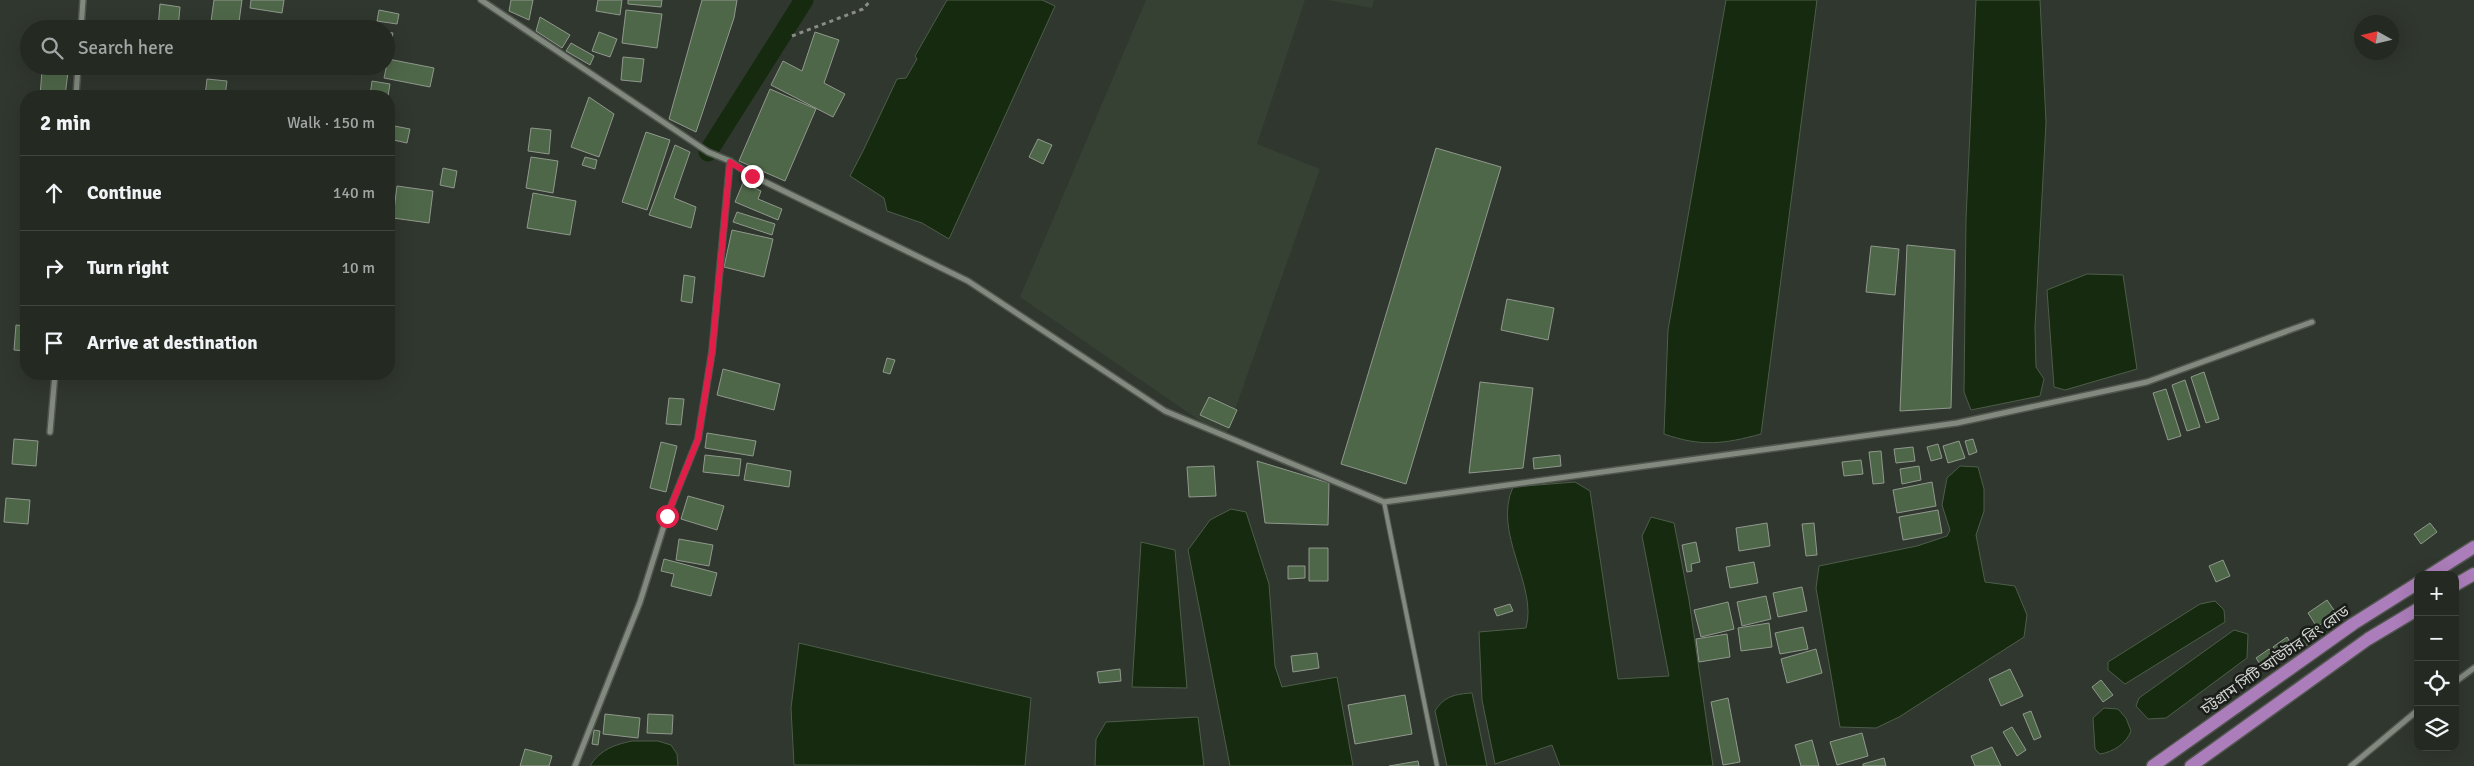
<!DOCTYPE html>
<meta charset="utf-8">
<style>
:root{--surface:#242922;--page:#2c312a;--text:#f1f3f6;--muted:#a3a6a5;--line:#414540}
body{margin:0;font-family:Signika,"Noto Sans Bengali",sans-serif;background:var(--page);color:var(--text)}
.controls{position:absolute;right:15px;bottom:15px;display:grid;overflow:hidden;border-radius:10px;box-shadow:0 5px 20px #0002}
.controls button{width:45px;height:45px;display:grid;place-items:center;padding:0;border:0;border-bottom:1px solid var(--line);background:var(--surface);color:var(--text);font:25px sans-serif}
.compass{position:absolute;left:2354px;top:15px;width:45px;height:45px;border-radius:50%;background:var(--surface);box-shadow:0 5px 20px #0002;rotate:278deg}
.stop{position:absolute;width:15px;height:15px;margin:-11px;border:4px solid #e11d48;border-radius:50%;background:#fff}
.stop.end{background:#e11d48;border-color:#fff;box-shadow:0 1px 5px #0008}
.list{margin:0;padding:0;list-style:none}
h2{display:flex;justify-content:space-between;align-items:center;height:65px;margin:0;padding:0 20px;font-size:21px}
h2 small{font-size:16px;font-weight:400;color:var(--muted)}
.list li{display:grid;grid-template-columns:32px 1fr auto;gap:15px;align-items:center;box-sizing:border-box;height:75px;padding:0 20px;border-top:1px solid var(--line)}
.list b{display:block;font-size:19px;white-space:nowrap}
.list em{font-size:16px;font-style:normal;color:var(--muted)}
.icon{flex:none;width:28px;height:28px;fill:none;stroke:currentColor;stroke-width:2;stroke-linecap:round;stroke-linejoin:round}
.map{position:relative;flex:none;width:2474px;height:766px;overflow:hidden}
.search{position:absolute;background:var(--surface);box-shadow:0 5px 20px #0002;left:20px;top:20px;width:375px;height:55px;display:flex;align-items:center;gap:12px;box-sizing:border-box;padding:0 18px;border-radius:28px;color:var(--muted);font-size:19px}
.panel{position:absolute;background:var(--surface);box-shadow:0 5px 20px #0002;left:20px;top:90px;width:375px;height:290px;border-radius:20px}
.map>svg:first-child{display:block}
</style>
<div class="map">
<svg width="2474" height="766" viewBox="0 0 2474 766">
<rect width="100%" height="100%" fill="#30372e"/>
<path fill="#364133" d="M1146,0H1305L1257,144L1320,169L1225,438L1020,297Z
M1328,0H1374L1372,8Z"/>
<path fill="#152a0f" stroke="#4d5d49" d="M947,0H1042L1055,6L949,239L922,223L887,211L884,198L850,176L863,151L897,79L906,78L917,59L915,56Z
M1726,0H1817L1761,434C1724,444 1701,447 1664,434L1668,330Z
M1976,0H2040L2046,122L2035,327L2036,367L2044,379L2040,396L1971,410L1964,392L1966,219Z
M2087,274L2123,275L2137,369L2065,390L2054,387L2047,290Z
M1960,466L1978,467L1984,489V511L1976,535L1985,582L2015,586L2027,615L2024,637L1899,717L1876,728L1840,727L1816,588L1819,566L1917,546L1947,536L1950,530L1942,505L1947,478Z
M1575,482L1590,491L1618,679L1669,676L1642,536L1651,517L1674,523L1689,600L1713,766H1560L1552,745L1495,764L1482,700L1479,632L1526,628C1538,585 1492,533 1513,487Z
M1231,509L1246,512L1269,584L1275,666L1282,687L1337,677L1353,766H1230L1188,550L1210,520Z
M1141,542L1175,550L1187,688L1132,687Z
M2215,601L2224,610L2225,622L2125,684L2108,670V662L2200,604Z
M2234,630L2248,634L2247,658L2166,718L2148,719L2136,706L2139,698Z
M799,643L1031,698L1025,766L794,765L791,708Z
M1472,693L1487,766H1447L1435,711C1444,696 1456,694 1472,693Z
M2104,708L2118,709L2126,718L2131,731C2126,744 2113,752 2100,754L2095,749L2093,718Z
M1198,717L1204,766H1095L1096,739L1106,722Z
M632,741H658L671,745L677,754L678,766H590C601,749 614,745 632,741Z"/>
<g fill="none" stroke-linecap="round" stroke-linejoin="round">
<path stroke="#152a0f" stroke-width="19" d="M708,152L804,0"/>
</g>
<path fill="#4f6749" stroke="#90988d" d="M214,0H242L238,29H210Z
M251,0H284L282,13L250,8Z
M511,0H533L529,20L509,11Z
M598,0H622L620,15L596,11Z
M628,0H662L661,7L628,4Z
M702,0H737L734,18L696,132L669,119Z
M160,4L180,7L178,29L158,28Z
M379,10L399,14L397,24L377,21Z
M626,10L662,14L657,48L622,43Z
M540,17L570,35L562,48L536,31Z
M386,32L393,33L389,52H386Z
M599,32L617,39L610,57L592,51Z
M815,32L839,40L824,83L845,94L833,117L771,85L783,61L802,71Z
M571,43L594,56L590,65L566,51Z
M623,57L644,59L641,82L621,80Z
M388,59L434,68L430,87L384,78Z
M84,66H114L113,73L83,70Z
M42,70L68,72L65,96H40Z
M207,79L227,81L225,96H205Z
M372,81L390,84L388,96H370Z
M770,89L816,109L785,181L739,161Z
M251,91L284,94V96H250Z
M589,97L614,114L599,157L571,147Z
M389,125L410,129L407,143L389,139Z
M531,128L551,130L549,154L528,151Z
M646,132L670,140L647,210L622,202Z
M1038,139L1052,145L1043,164L1029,157Z
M675,145L690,152L674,198L696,207L691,228L649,215Z
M1436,148L1501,167L1406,484L1341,464Z
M531,157L558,161L553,193L526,188Z
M585,157L597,160L595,169L582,165Z
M443,168L457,171L454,188L440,185Z
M743,183L761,191L758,199L782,209L778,220L735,202Z
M397,186L433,191L429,223L393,218Z
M533,193L576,201L570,235L527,228Z
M737,212L775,224L772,235L733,222Z
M732,230L773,239L764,277L724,267Z
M1907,245L1955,250L1951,408L1900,411Z
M1871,246L1899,249L1895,295L1866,292Z
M684,275L695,277L692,303L681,301Z
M1507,299L1554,308L1548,340L1501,330Z
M16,325L26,326V351L14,350Z
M887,358L895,360L890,374L883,372Z
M723,369L780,384L774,410L717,395Z
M2204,372L2219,419L2206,423L2191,377Z
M2185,380L2200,427L2187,431L2172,385Z
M1480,382L1533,388L1523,468L1469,473Z
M2166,389L2181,436L2168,440L2153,393Z
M1209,397L1237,410L1229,428L1200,415Z
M669,398L684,399L681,425L666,424Z
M707,433L756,441L753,456L705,448Z
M14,439L38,441L36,466L12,464Z
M1973,439L1977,452L1969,455L1965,441Z
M1959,441L1965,458L1948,463L1943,446Z
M661,442L677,446L666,492L650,488Z
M1938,444L1942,458L1931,461L1927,447Z
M1913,447L1915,461L1896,463L1894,449Z
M1881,451L1884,483L1873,484L1869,452Z
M705,455L741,459L739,476L703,472Z
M1560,455L1561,466L1534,469L1533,458Z
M1861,460L1863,474L1844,476L1842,462Z
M1257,461L1329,483L1328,525L1265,523Z
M747,463L791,471L789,487L744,480Z
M1214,466L1216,496L1189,497L1187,467Z
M1919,466L1921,480L1902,484L1900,469Z
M1932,482L1936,506L1897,513L1893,490Z
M688,496L724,506L717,530L681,519Z
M6,498L30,500L28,524L4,522Z
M1938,510L1942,533L1903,540L1899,517Z
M1767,523L1770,546L1739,551L1736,528Z
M1814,523L1817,555L1806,556L1802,524Z
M2430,523L2437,532L2421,544L2414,534Z
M679,539L713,545L709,566L676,560Z
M1696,542L1700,562L1691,564L1692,571L1687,572L1682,545Z
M1309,548H1328V581H1309Z
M664,559L717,573L711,596L671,586L674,574L661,571Z
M2223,560L2230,576L2216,582L2209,566Z
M1754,562L1758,583L1730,588L1726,567Z
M1288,566H1305V578L1288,579Z
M1802,587L1807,611L1778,617L1773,593Z
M1766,596L1771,619L1742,626L1737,602Z
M2327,600L2336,613L2317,627L2308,613Z
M1728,602L1734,629L1701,637L1694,610Z
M1510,604L1513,611L1497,616L1494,609Z
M1769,623L1772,647L1741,651L1738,628Z
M1803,627L1808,649L1780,654L1775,633Z
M2307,632L2313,641L2297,652L2291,644Z
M1727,634L1730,657L1699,662L1696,639Z
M2287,637L2293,647L2280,657L2273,647Z
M1816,649L1822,673L1787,683L1781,659Z
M2269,649L2278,661L2264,670L2256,658Z
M1317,653L1319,668L1293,672L1291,656Z
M1120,669L1121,681L1099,683L1097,672Z
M2010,669L2023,696L2001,706L1989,679Z
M2101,680L2113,695L2103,702L2092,687Z
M1405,695L1412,734L1355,744L1348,705Z
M1728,698L1740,762L1723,765L1711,702Z
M2031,711L2041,737L2034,740L2023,714Z
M605,714L640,718L638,738L603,734Z
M648,714L673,715L672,734L647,733Z
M2012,727L2026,750L2017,756L2003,732Z
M594,730L600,731L598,745L592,744Z
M1862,733L1868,756L1837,765L1830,742Z
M1812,740L1819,766H1801L1795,745Z
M1992,747L2001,766H1975L1971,756Z
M525,749L552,756L549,766H520Z
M1884,758L1886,766H1863V764Z
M1418,761L1419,766H1389Z"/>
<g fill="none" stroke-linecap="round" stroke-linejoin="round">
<g stroke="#50554e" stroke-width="6">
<path id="lane" d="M1384,502L1437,766"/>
</g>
<g stroke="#50554e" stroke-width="8">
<path id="street" d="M481,0L708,152L730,161L751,175L968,281L1165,411L1384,502L1957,423L2147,382L2312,322
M81,29L83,0
M76,96L78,66
M50,432L55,374
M2455,682L2474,668
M575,766L640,602L667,516L698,439L712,352L730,161
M2351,766L2418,710"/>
</g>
<g stroke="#50554e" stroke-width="15">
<path id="primary" d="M2430,575L2474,547
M2455,585L2474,574
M2153,766L2353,624L2418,583
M2191,766L2368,639L2418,609"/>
</g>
<path stroke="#888d87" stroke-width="3" stroke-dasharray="4 4" stroke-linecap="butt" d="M792,36L863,9L871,0"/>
<use href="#lane" stroke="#828a7f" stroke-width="4"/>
<use href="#street" stroke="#828a7f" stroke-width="5"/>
<use href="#primary" stroke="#ab7dba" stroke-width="12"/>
</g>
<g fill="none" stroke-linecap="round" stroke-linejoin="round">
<path stroke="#e11d48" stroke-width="6" d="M667,516L698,439L712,352L730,162L752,176"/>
</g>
<g text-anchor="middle" stroke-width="5" stroke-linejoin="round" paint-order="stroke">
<g font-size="15" fill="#d1d5d0" stroke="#1a1d19">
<text transform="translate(2275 660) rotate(-35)" y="5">চট্টগ্রাম সিটি আউটার রিং রোড</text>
</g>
</g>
</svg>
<div class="controls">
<button>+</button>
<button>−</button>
<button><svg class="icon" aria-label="locate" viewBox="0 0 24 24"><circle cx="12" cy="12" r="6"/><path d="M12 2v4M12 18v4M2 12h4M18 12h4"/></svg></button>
<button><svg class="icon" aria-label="layers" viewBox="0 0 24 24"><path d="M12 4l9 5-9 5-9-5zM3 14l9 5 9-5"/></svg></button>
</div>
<svg class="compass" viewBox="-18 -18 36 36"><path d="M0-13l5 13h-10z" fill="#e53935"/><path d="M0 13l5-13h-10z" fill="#a3a6a5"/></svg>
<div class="stop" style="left:667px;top:516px"></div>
<div class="stop end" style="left:752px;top:176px"></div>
<div class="search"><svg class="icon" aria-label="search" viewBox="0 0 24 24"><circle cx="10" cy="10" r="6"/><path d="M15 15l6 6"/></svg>Search here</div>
<section class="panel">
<h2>2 min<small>Walk · 150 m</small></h2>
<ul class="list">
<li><svg class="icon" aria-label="ahead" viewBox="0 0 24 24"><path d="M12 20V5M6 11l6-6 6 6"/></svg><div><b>Continue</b></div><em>140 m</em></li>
<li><svg class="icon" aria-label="right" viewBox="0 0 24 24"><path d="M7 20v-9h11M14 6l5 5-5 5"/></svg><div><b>Turn right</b></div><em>10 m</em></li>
<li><svg class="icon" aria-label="arrive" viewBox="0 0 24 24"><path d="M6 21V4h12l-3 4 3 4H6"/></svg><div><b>Arrive at destination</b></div></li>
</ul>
</section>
</div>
